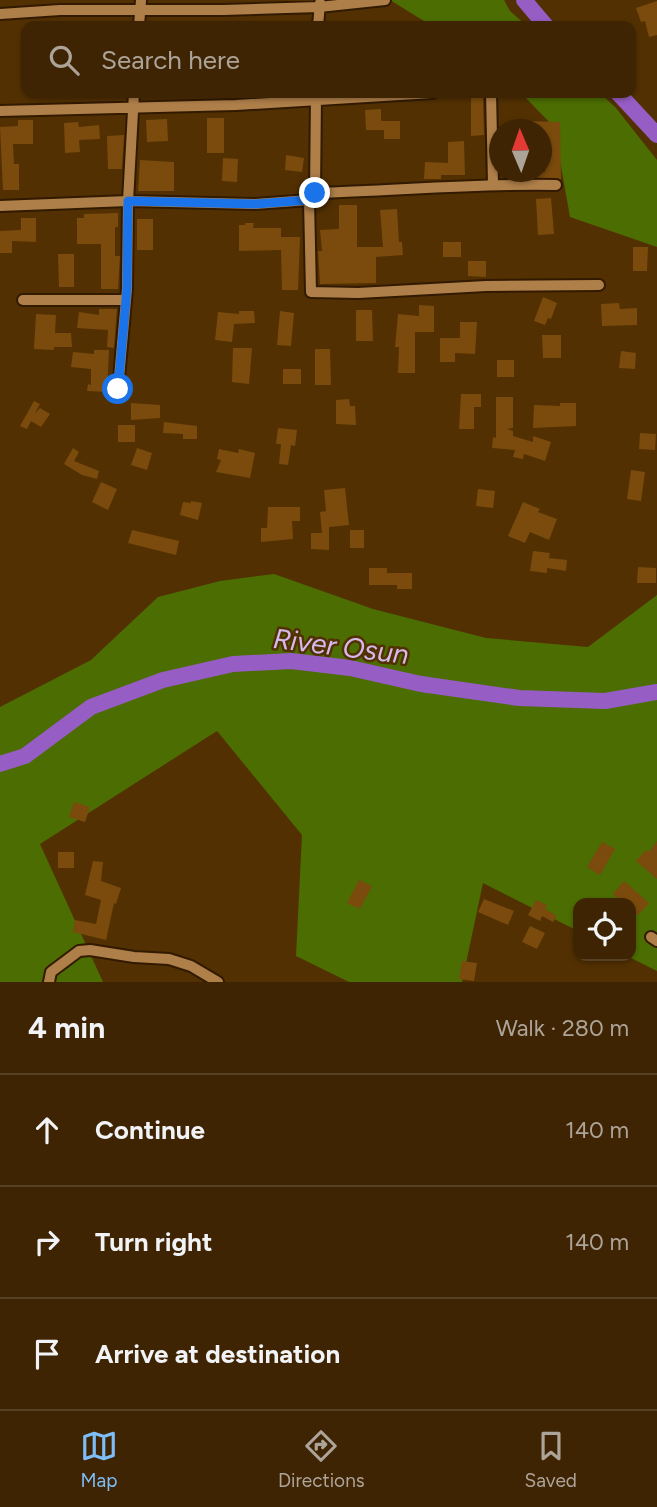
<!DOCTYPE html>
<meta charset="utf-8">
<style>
:root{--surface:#3e2402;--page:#452c0c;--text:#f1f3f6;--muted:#ada499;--line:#574124;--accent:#7dbef9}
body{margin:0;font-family:Figtree,sans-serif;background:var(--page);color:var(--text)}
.controls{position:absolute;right:21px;bottom:21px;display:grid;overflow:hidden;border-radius:14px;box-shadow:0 2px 5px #0004}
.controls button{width:63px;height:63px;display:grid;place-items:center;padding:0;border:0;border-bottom:2px solid var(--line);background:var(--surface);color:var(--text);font:35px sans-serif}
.compass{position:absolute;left:489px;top:119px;width:63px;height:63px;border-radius:50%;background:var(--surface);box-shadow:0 2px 5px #0004;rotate:358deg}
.stop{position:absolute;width:21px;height:21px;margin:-16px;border:5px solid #1a73e8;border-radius:50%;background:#fff}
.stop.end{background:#1a73e8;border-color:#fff;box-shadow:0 2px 7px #0008}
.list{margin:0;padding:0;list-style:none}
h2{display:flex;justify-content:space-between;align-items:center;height:91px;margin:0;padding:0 28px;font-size:30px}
h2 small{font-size:23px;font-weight:400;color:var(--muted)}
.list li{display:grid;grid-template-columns:46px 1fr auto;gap:21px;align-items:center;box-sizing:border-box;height:112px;padding:0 28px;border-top:2px solid var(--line)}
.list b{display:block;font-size:26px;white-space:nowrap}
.list em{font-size:23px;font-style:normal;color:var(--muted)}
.icon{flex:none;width:38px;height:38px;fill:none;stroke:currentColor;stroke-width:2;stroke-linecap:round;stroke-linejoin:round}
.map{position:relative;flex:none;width:657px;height:982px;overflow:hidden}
.search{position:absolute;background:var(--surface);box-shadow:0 2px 5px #0004;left:21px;right:21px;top:21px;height:77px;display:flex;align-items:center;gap:18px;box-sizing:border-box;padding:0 24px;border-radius:14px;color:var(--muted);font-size:26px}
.sheet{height:427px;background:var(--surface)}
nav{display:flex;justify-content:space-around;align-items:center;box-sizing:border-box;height:98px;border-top:2px solid var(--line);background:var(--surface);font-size:19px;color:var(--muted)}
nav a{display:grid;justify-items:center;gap:4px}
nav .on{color:var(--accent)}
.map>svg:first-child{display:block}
</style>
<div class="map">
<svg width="657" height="982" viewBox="0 0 657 982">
<rect width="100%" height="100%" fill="#523002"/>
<path fill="#4c6d01" d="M390,0H504L510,11L527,26H432Z
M521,93H600L616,108L657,160V247L570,217L554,127Z
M274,574L373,609L486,638L588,647L657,595V971L627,956H631V903H578V931L483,883L462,982H349L296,956L302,835L217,731L40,844L103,982H0V707L91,660L158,597L220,581Z"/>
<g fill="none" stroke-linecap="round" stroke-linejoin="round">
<path stroke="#965dc4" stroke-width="16" d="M524,0L546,26
M618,93L657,135
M0,764L25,756L91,707L163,680L233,664L291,661L350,668L421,684L519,698L605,701L657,692"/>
</g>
<path fill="#7a4b0c" d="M657,1V35L649,37L645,21L641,22L636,8Z
M483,97L484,135L471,136V98Z
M381,109V121H400V139H384V130H366L365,110Z
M207,118H224V153H207Z
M167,119L168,141L147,142L146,120Z
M18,120H33V144H13L14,164H19V190H3L0,127L18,126Z
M526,121L560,122L561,179L505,177V172H545V138H542V130H526Z
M78,122L79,127L99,125L100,139L79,140L80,152L65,153L64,123Z
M124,135L122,169H108L107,136Z
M464,141L465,175H441V179H424L425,162L448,163V142Z
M286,155L304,158L302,172L285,170Z
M223,158L238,159L237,182L222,181Z
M140,160L174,162V191H138Z
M551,198L554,234L538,235L536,199Z
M339,205H357V247H383L380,210L397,209L399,242H402L403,255L376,257V283L320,284L318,251H322L320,230L339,229Z
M118,213V227H115V256H120L118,289H101V244H77V218H84V214Z
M21,218H36V242L12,241V253H0V231L21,230Z
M137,219H153V250H137Z
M245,223H254L253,228H281V237H300L298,290H282L281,250L239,251V225H245Z
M443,242H461V257H443Z
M633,247H648L647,271H633Z
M58,254H74V287H59Z
M468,261H486V277L468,276Z
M543,297L557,303L551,319L548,318L545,325L534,321Z
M619,303L620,309L637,308V325L602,326L601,304Z
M419,305L434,306V332H415V373H398L399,347H395L398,314L419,316Z
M99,309H117L114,348L107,347L108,330L77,328L79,312L99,315Z
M356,310H372L373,341H356Z
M239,311H254L255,323L234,324L232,342L215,340L218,312L239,314Z
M280,311L294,313L291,346L277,345Z
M36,314L56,315L55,333H71L72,347H54V350L34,349Z
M460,322H477L475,354L455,353V362H440V338H460Z
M542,335H561V358H543Z
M233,348H252L249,384L232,382Z
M315,349H330L331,385H315Z
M94,350H109L107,392L87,391L88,384L91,385V369L71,367L73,352L94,354Z
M621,351L636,353L635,369L619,368Z
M497,360H514V377H497Z
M283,369H301V384H283Z
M461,394H481V407H474V429H459Z
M496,397H513V428L507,429L513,431V436L533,442V436L551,442L545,461L524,454L523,459L513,457L515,450L492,448L493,437L496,438Z
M349,399L350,406H355L356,425L336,424V400Z
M34,401L40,404L35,413L40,408L50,414L41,427L31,421L27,429L20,426Z
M131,403L160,405V418L131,420Z
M560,403H576V426L533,428L534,405L560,406Z
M164,422L197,426V439H183V434L163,433Z
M118,425H135V442H118Z
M278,428L297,430L295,446L291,445L288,465L279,464L281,444H276Z
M640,433L656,434L655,450L639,449Z
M73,448L79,452L74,461L99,471L97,479L82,475L64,464Z
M137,448L152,453L147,470L131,465Z
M219,449L238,453L239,449L255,453L250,478L216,472L221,460L217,459Z
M631,470L645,472L641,501L627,499Z
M101,482L117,489L108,510L92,502Z
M345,488L349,525L329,527V550L311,549V533H322L320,512L326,511L324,490Z
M478,489L495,491L493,508L476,506Z
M191,501L202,503L198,520L180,515L183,502L191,503Z
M523,502L540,509L538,512L557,519L549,540L530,532L525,543L508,536Z
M268,507H300V521H292L293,539L261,542V528H267Z
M132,530L179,541L176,555L128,543Z
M350,530H364V548H350Z
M533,551L550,553L549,558L567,560L566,571L547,568V573L530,571Z
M638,567L656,568V583H637Z
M369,568H387V573H412V589H397V585H369Z
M74,802L90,807L85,822L69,817Z
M657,841V879L636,861L646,850L649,852Z
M602,842L615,849L600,875L587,867Z
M58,852H74V868H58Z
M93,861L103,862L101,881L121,888L116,904L114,903L106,940L73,932L75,920L96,924L101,900L85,895Z
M359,880L372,886L360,909L347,903Z
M624,881L649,903L638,915L631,909V903H623L613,894Z
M484,899L514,911L508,925L478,912Z
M536,900L547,905L545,909L557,916L553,922L542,916L540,921L528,915Z
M530,926L545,933L537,949L522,942Z
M462,961L477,963L474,981L459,979Z"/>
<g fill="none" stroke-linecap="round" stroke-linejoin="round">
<g stroke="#321a00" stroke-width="14">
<path id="street" d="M0,14L60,10H223L319,7L385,0
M139,26L141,0
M318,26L320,3
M491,93L493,184
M0,111L236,105L432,93
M315,193L316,96
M309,200L311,292L358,293L486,286L599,285
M0,206L128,201L255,204L309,200L315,193C396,191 476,183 556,185
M23,300H126
M118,389L127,289L128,201L134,93
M651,937L657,941
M49,982L51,972L79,951L90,950L134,957L169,959L191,966L218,982"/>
</g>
<use href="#street" stroke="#af7f49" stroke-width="10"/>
</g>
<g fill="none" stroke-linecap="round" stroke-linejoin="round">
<path stroke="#1a73e8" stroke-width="9" d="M118,389L127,289L128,201L255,204L309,200L315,193"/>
</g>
<g text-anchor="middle" stroke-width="5" stroke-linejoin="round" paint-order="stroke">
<g font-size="28" font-style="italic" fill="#d4bbee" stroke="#523002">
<text transform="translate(341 646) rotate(7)" y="10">River Osun</text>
</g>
</g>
</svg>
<div class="controls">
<button><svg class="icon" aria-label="locate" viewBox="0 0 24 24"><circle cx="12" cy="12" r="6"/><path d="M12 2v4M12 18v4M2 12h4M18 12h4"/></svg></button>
</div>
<svg class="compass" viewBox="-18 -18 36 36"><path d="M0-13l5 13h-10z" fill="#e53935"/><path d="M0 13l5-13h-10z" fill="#ada499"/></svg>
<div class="stop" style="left:118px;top:389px"></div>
<div class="stop end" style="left:315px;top:193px"></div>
<div class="search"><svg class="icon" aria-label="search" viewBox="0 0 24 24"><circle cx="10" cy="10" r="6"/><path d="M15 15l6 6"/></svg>Search here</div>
</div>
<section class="sheet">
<h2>4 min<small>Walk · 280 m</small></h2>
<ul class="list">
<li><svg class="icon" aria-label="ahead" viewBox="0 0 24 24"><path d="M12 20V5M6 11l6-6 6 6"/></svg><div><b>Continue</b></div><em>140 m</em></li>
<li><svg class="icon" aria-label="right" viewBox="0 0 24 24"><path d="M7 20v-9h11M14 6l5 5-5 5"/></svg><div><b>Turn right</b></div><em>140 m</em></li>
<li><svg class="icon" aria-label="arrive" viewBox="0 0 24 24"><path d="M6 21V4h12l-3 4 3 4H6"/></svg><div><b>Arrive at destination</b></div></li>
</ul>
</section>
<nav>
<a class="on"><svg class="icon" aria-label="map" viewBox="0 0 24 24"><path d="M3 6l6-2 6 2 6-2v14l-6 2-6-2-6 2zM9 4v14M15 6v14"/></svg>Map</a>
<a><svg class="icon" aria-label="directions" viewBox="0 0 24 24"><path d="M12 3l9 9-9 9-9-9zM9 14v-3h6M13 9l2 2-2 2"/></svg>Directions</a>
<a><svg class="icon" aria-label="saved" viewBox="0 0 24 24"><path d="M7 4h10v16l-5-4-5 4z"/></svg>Saved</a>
</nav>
